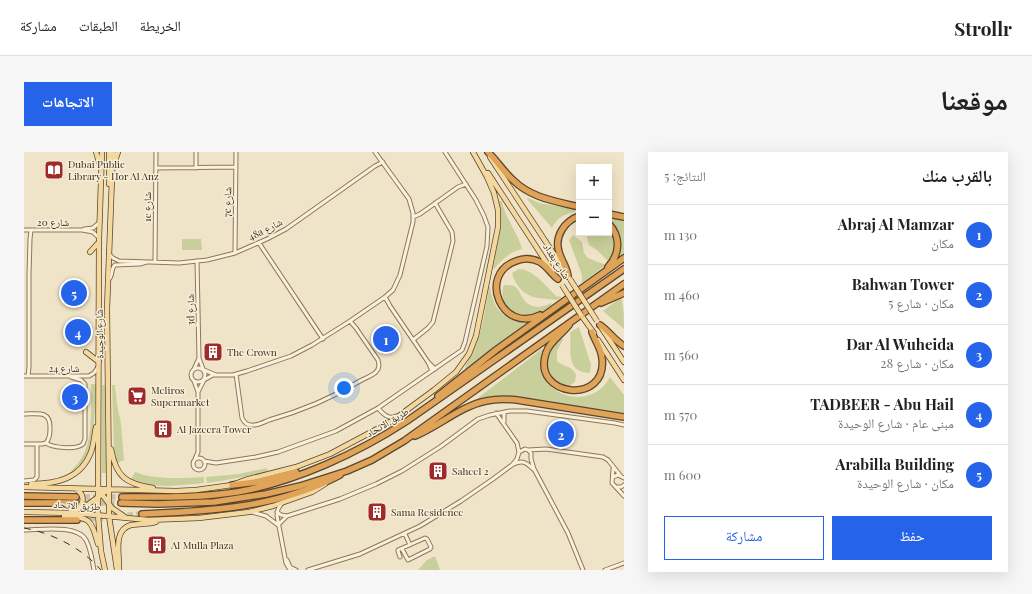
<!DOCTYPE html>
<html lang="ar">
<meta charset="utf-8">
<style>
:root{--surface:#fff;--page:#f6f6f6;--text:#222;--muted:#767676;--line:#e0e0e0;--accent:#2563eb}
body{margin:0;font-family:"Playfair Display","Noto Naskh Arabic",serif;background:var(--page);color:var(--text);direction:rtl}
.controls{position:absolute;right:12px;top:12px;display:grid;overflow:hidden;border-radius:0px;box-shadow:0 4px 16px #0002}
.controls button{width:36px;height:36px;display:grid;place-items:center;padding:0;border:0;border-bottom:1px solid var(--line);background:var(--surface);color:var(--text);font:20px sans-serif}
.you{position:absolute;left:320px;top:236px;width:14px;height:14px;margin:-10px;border:3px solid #fff;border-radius:50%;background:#1a73e8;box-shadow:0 0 0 6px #1a73e833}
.badge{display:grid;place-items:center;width:26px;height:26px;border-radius:50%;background:var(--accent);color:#fff;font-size:13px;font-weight:700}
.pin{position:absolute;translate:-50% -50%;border:2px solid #fff;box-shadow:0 1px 4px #0006}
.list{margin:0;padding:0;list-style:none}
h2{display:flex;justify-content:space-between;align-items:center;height:52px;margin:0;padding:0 16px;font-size:17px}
h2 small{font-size:13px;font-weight:400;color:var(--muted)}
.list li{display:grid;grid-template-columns:26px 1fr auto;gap:12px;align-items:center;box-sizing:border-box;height:60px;padding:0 16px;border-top:1px solid var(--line)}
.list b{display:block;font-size:15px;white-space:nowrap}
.list p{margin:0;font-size:13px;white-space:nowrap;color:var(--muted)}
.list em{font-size:13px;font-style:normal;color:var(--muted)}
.actions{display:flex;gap:8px;padding:12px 16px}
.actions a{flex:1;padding:9px 0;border:1px solid var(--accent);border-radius:0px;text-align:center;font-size:14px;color:var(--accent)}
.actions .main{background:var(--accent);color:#fff}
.map{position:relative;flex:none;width:600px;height:418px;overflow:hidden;direction:ltr;border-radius:0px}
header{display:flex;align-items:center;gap:24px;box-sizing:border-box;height:56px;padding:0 20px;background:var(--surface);border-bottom:1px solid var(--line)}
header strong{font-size:19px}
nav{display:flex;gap:22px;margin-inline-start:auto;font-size:14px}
.intro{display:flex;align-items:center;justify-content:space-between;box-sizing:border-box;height:96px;padding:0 24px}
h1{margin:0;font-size:28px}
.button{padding:10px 18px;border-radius:0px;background:var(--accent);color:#fff;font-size:14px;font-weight:700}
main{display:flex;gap:24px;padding:0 24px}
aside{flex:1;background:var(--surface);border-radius:0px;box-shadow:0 4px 16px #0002}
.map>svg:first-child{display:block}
</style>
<header>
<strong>Strollr</strong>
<nav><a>الخريطة</a><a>الطبقات</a><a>مشاركة</a></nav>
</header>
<div class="intro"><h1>موقعنا</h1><a class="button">الاتجاهات</a></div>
<main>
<aside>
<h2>بالقرب منك<small>النتائج: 5</small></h2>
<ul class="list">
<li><span class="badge">1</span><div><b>Abraj Al Mamzar</b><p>مكان</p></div><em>130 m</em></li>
<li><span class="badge">2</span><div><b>Bahwan Tower</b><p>مكان · شارع 5</p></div><em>460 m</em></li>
<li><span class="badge">3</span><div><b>Dar Al Wuheida</b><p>مكان · شارع 28</p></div><em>560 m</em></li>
<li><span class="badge">4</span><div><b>TADBEER - Abu Hail</b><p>مبنى عام · شارع الوحيدة</p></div><em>570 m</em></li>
<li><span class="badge">5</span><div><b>Arabilla Building</b><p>مكان · شارع الوحيدة</p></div><em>600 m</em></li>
</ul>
<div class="actions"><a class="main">حفظ</a><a>مشاركة</a></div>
</aside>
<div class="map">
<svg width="600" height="418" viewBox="0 0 600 418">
<rect width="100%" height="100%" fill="#f0e4c8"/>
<path fill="#c9cf9b" d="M504,46L515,51L551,57V60C540,62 533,66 528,76L503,47Z
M475,49H478C480,64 494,81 498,97C485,100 478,108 470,117L469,116L476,76Z
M585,64L600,68V103L595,107L593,106C597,95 597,85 590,75C587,71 585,70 585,64Z
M585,77C594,88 591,98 585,110L573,98L565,93L562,81H585Z
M549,83L558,90L560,101L564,106L582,113L558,131V123L545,88Z
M158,87H177L178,98H158Z
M495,117C509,117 523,135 532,144L538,145L533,148C527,147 521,147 514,146C501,144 491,134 488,121Z
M480,133C496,132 493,139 501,149C508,157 519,156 527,151L528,152C521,158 513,165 503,165C485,165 474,149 480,133Z
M465,135H466C470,161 481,167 504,171L477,190L441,218C441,211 452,195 454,186C460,170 462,152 465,135Z
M597,145C600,155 600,167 600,177L579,159Z
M555,175L567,213L566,221C540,220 548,197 546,180Z
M537,186L539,188L533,199V209C539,215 548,213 552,223L551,230L545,234C530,233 519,215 525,201C527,195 532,190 537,186Z
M518,197H520C503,241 566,264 586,225L600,243V261L486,244L469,245L450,249Z
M67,232H73L68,293L61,309L49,321L47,319C72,296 66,263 67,232Z
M78,233H81L82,321H78Z
M88,233H91L93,252L97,272L100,308L93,311L90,298Z
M243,316L244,320L197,329L183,331L182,325L215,322Z
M111,320C130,328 159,326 180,325V331C157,333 129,338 107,327Z
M411,404L416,418H394L403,408Z"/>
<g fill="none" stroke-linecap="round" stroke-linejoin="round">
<path stroke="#ccc0a6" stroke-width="5.5" stroke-dasharray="5.5 3" stroke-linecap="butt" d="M52,345H98
M51,351H97
M95,364L118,362
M57,367L79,366"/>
<g stroke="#8d765c" stroke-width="5">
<path id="minor" d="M172,0V16
M132,16L212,15
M389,65L396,62L434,35L442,32
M60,77L69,76L76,70
M0,78H58L69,80L75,86
M235,91L299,187
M211,101L212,0
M85,102L89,106L95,109L155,111L183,108L211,101L243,87L262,77L351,14L359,10
M173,109L175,206L179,217
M131,110L132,0
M84,128C90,124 86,117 91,113L116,112L123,110
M361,145L366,154L404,210L408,219
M389,188L404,176L409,170L429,89L428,80L411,51
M404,210L411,217
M167 223a7 7 0 1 1 14 0a7 7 0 1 1-14 0Z
M170,217L175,206
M180,218L192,223
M212,222L218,266C220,270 223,273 227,273C233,274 240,270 245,268C277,259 308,246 336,229C341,226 348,224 352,220C356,216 355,212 354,208L332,176L326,169
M0,224H65L70,221L74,215
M4,224L5,215V123L6,87L7,78
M180,228L189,223H209L223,219L267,204L288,193L326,169L361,145L369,138L376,123L389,70V61L385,47L351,0
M170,229L174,240
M354,256C359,262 365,268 372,264
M472,261L493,291L495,300
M0,262C13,262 26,258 26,275C26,281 26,286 22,291
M480,270V260
M0,292H18L22,291C29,296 53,298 59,292L61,287V232L57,228L47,225
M504,298L522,297L579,305L584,308L596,323
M169 312a6 6 0 1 1 12 0a6 6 0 1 1-12 0Z
M171,307L174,300V240L180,228
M180,309L192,311L232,305L254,300L312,279L354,256L438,198L441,190L463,94L464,75L460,64L452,48L421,0
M490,312C498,308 502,310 509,317
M589,317L588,331L600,344
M589,325L594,323L600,326
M0,329L10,328L13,325V292
M593,335H597L600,333
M258,351L254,357L253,364L262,411L266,418
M228,360L242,364L254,373
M253,360L257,363L263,364
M255,372L263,364L316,347L352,332L378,319L416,295L454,267L466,263L486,259H503L591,271L600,273
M0,378C16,378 53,372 62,388C67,397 68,408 70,418
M381,382L386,393
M376,405L374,399V398L401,386L403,387L407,395L406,397L384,408L378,397
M263,408L266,415L272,418
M284,418L336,402L396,374L437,349L469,327L488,313L493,307L495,300L501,297L504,298L507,301V307L510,317L544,381L559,418
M581,418L600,411"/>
</g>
<g stroke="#5b4430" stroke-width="6">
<path id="primary" d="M72,0L75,10
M78,0L75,87L74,363L77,399L81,418
M85,0V32
M89,0L83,157L85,329V364L93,418
M466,5L543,122
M90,12L94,0
M464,21L528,119
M66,100L75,90
M557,163L570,181
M577,175L600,210
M574,188L600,228
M62,200L75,210
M87,297C92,325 102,332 129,336
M7,332C32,332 57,327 67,300C70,292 70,284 72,275
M0,335L152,339L172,338L208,333L221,328L272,315L306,302L368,269L410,238L432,220L445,202L452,184L474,75V58L470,41L463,25L449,0
M52,337C60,342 61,350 54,357
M77,341L88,356L101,365
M47,358L62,354L85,337
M0,360L51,361L124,368L175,366L225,360L249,354L288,340L301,332
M40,364C67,365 67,368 74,392
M95,418C96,404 88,378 107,373C115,371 124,373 132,370"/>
</g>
<g stroke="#5b4430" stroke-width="8">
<path id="motorway" d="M464,0C473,9 480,20 489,28C507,46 531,49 555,55
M585,62L600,65
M584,115C596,102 597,85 585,72
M544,124C543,115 537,108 535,100C530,84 541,69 555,64
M577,151L600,141
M516,163C478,182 453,123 492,109C499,106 508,106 516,110C523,114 527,122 534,127
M545,173C538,182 525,190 522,201C507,245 584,254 578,206C577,196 571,189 568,180
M576,173C585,179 590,188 600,194
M414,244L472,198L600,106
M391,284C415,274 437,254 462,249C475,246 487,247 499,249L600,265
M208,333L233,330L272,320
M0,344L52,345
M98,345C136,345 175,346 213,340C271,330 334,301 383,269L600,117
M0,351H51
M97,351L134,352L190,350L242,342L276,334L323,319L348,308L380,289L600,132
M118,362C186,359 254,356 316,323
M0,368H53"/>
</g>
<use href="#minor" stroke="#faf1dc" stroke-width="3"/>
<use href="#primary" stroke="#f3d9a0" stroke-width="4.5"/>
<use href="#motorway" stroke="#e0a458" stroke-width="5.5"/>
<path stroke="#3d2e20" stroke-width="1" stroke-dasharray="7 7" stroke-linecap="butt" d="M0,376C28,381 58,396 77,418"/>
<g stroke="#5b4430" stroke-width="6" stroke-linecap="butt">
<path id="primary-bridge" d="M546,127L573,169
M538,133L557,163"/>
</g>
<use href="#primary-bridge" stroke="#f3d9a0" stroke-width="4.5"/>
</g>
<defs>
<g id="library-square" transform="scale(1)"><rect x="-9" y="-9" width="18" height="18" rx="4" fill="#9e2a2b" stroke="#f7eed8"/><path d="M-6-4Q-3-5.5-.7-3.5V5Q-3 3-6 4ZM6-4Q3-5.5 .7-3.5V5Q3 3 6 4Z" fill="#fff"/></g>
<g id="building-square" transform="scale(1)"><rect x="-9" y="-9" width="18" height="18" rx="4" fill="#9e2a2b" stroke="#f7eed8"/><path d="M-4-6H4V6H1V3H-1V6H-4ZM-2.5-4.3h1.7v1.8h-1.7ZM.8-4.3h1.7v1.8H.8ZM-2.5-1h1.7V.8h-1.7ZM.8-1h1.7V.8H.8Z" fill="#fff"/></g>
<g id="supermarket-square" transform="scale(1)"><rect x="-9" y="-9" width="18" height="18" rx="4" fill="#9e2a2b" stroke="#f7eed8"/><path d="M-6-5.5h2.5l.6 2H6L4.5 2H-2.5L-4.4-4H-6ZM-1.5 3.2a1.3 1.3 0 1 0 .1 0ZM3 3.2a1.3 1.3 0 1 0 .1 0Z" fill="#fff"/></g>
</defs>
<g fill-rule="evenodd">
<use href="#library-square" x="30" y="18"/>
<use href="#building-square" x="189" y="200"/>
<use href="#supermarket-square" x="113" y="244"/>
<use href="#building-square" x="139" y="277"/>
<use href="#building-square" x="414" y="319"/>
<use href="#building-square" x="353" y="360"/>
<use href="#building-square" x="133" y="393"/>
</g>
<g text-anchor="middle" stroke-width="3" stroke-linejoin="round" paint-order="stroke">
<g font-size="10" fill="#3d2e20" stroke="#f7eed8" text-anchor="start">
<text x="44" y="16">Dubai Public<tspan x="44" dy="12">Library - Hor Al Anz</tspan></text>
<text x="203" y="204">The Crown</text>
<text x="127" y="242">Meliros<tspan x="127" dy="12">Supermarket</tspan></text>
<text x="153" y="281">Al Jazeera Tower</text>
<text x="428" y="323">Saheel 2</text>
<text x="367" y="364">Sama Residence</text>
<text x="147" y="397">Al Mulla Plaza</text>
</g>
<g font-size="10" fill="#3d2e20" stroke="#f7eed8">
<text transform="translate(203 50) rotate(-89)" y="4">7c شارع</text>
<text transform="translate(123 55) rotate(-90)" y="4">1c شارع</text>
<text x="29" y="74">شارع 20</text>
<text transform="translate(241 77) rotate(-27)" y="4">48a شارع</text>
<text transform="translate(533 109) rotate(57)" y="4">شارع بغداد</text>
<text transform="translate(166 158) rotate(-91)" y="4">3d شارع</text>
<text transform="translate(75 182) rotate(-91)" y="4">شارع الوحيدة</text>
<text x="40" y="220">شارع 24</text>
<text transform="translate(363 270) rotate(-31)" y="4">طريق الاتحاد</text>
<text transform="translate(53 353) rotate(3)" y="4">طريق الاتحاد</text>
</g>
</g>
</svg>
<div class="controls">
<button>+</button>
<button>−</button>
</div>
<div class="you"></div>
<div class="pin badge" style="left:362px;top:187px">1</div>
<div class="pin badge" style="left:537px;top:282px">2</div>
<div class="pin badge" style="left:51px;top:245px">3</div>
<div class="pin badge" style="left:54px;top:180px">4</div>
<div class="pin badge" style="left:50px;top:141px">5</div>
</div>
</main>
